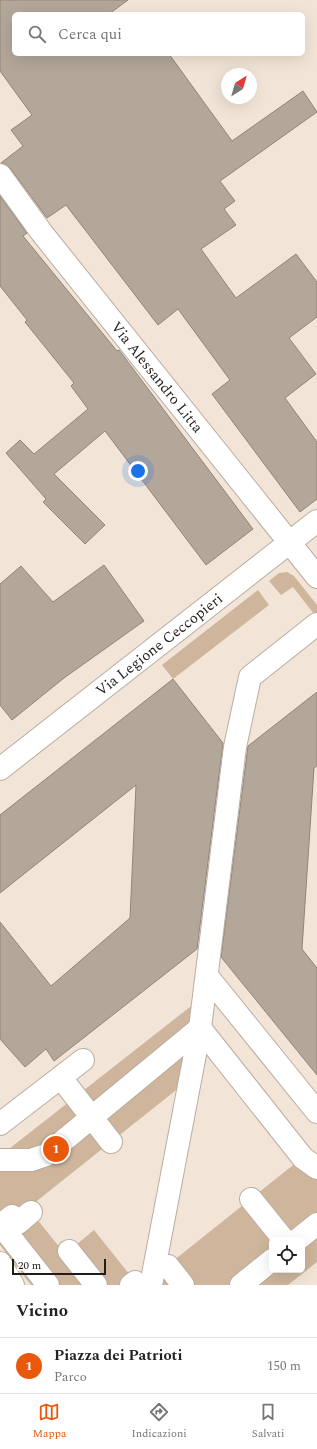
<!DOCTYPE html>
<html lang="it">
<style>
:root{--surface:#fff;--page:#f2f2f2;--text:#222;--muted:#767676;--line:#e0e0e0;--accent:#ea580c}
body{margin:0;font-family:Spectral,serif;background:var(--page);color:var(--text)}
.controls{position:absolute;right:12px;bottom:12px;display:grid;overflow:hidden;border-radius:6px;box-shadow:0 4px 16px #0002}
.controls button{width:36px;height:36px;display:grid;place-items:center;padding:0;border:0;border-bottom:1px solid var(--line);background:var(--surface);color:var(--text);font:20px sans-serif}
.compass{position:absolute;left:221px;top:68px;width:36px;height:36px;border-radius:50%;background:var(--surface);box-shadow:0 4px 16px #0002;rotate:37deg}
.scale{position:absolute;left:12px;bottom:10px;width:94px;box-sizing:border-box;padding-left:4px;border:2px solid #211c17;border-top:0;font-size:11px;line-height:14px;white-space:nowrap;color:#211c17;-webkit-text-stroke:3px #fff;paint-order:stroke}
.you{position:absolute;left:138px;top:471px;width:14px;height:14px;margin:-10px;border:3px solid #fff;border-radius:50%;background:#1a73e8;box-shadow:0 0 0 6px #1a73e833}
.badge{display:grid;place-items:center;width:26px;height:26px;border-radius:50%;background:var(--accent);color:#fff;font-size:13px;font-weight:700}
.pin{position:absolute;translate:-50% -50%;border:2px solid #fff;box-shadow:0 1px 4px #0006}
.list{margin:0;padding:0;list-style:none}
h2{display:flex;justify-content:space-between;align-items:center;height:52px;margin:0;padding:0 16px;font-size:17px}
h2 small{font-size:13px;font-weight:400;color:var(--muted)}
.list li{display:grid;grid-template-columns:26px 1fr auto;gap:12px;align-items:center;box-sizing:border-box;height:56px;padding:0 16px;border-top:1px solid var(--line)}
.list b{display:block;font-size:15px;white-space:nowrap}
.list p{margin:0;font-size:13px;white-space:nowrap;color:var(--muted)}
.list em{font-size:13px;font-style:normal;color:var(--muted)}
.icon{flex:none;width:22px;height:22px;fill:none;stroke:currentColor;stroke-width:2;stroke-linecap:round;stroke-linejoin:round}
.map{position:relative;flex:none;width:317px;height:1285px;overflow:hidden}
.search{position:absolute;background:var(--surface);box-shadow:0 4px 16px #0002;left:12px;right:12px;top:12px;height:44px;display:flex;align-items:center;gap:10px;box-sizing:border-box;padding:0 14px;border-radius:6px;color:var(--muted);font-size:15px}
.sheet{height:108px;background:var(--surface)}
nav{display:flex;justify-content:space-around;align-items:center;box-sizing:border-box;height:56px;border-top:1px solid var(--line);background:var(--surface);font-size:11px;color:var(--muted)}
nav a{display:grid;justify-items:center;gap:2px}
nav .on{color:var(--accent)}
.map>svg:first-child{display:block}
</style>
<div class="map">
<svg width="317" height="1285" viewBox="0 0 317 1285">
<rect width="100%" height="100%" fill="#f2e5d8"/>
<path fill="#ceb59c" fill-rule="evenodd" d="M287,572L294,576L317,605V612L314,614L293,587L281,595L269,581L279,573Z
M258,590L269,605L173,679L162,665Z
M195,1003L317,1158V1262L288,1285H143L302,1158L200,1029L190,1079L28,1208L65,1254L94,1230L138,1285H31L0,1245V1156ZM272,1240H302V1270H272Z"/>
<path fill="#b3a79a" stroke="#918579" d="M0,0H128L109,14H14V54H169L232,141L303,91L317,112L220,181L235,201L224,209L236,225L201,249L236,298L296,254L317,282V317L289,338L316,374L285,398L317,442V499L300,512L212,394L230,380L178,309L158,325L66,205L47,218L10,168L5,164L1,163L23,146L11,130L32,115L0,71Z
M0,196L27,233L23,236L117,351L119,350L253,529L206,565L105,431L54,474L105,525L85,544L43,502L46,499L6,453L20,440L34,454L88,409L71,386L74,383L25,322L27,320L0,286Z
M104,565L144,621L64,678L12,720L0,705V584L21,566L53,602Z
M173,679L223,743L197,949L54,1061L46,1049L25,1067L0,1039V922L51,986L130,918L136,785L0,893V815Z
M317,692V766L314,768L302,949L317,968V1075L221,957L248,746Z"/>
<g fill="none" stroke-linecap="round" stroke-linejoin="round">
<g stroke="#b9ada0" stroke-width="24">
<g id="minor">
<path id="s1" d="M0,175L42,233L317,577"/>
<path id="s2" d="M0,769L317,521"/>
<path d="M207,976L317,1112"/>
<path d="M200,1028L303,1158L317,1168"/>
<path d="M61,1078L111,1142"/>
<path d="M0,1124L83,1060"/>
<path d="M0,1160H31L46,1155L200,1028"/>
<path d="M251,1199L284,1240"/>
<path d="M0,1224L48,1285"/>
<path d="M1,1225L12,1216L18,1223L31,1212"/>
<path d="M297,1240L317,1224"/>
<path d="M69,1251L96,1285"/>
<path d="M0,1263L13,1285"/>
<path d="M168,1266L183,1285"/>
<path d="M131,1285L135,1282"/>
<path d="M151,1285L200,1028L235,747L250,677L317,624"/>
<path d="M241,1285L272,1260"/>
</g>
</g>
<use href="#minor" stroke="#fff" stroke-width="22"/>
</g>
<g text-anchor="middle" stroke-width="4" stroke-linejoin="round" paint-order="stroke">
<g font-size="15" fill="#211c17" stroke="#fff">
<text dy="5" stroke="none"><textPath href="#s1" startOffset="256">Via Alessandro Litta</textPath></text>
<text dy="5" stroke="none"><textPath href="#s2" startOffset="202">Via Legione Ceccopieri</textPath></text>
</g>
</g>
</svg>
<div class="controls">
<button><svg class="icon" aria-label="locate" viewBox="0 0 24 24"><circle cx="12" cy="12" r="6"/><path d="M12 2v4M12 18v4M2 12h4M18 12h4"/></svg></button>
</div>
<svg class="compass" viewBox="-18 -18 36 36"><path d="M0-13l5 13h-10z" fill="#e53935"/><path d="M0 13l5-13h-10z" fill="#767676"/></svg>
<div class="scale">20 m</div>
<div class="you"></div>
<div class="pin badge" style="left:56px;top:1149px">1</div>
<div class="search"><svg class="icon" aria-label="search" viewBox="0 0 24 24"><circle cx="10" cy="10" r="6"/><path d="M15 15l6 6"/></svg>Cerca qui</div>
</div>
<section class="sheet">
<h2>Vicino<small></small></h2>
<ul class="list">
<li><span class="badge">1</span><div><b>Piazza dei Patrioti</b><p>Parco</p></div><em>150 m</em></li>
</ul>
</section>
<nav>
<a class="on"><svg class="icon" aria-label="map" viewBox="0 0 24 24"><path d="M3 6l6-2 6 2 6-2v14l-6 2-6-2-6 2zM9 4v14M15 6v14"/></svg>Mappa</a>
<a><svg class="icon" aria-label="directions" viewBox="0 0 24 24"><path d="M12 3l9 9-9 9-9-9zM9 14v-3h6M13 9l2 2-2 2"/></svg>Indicazioni</a>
<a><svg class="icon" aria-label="saved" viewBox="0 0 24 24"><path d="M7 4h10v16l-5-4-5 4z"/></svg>Salvati</a>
</nav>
